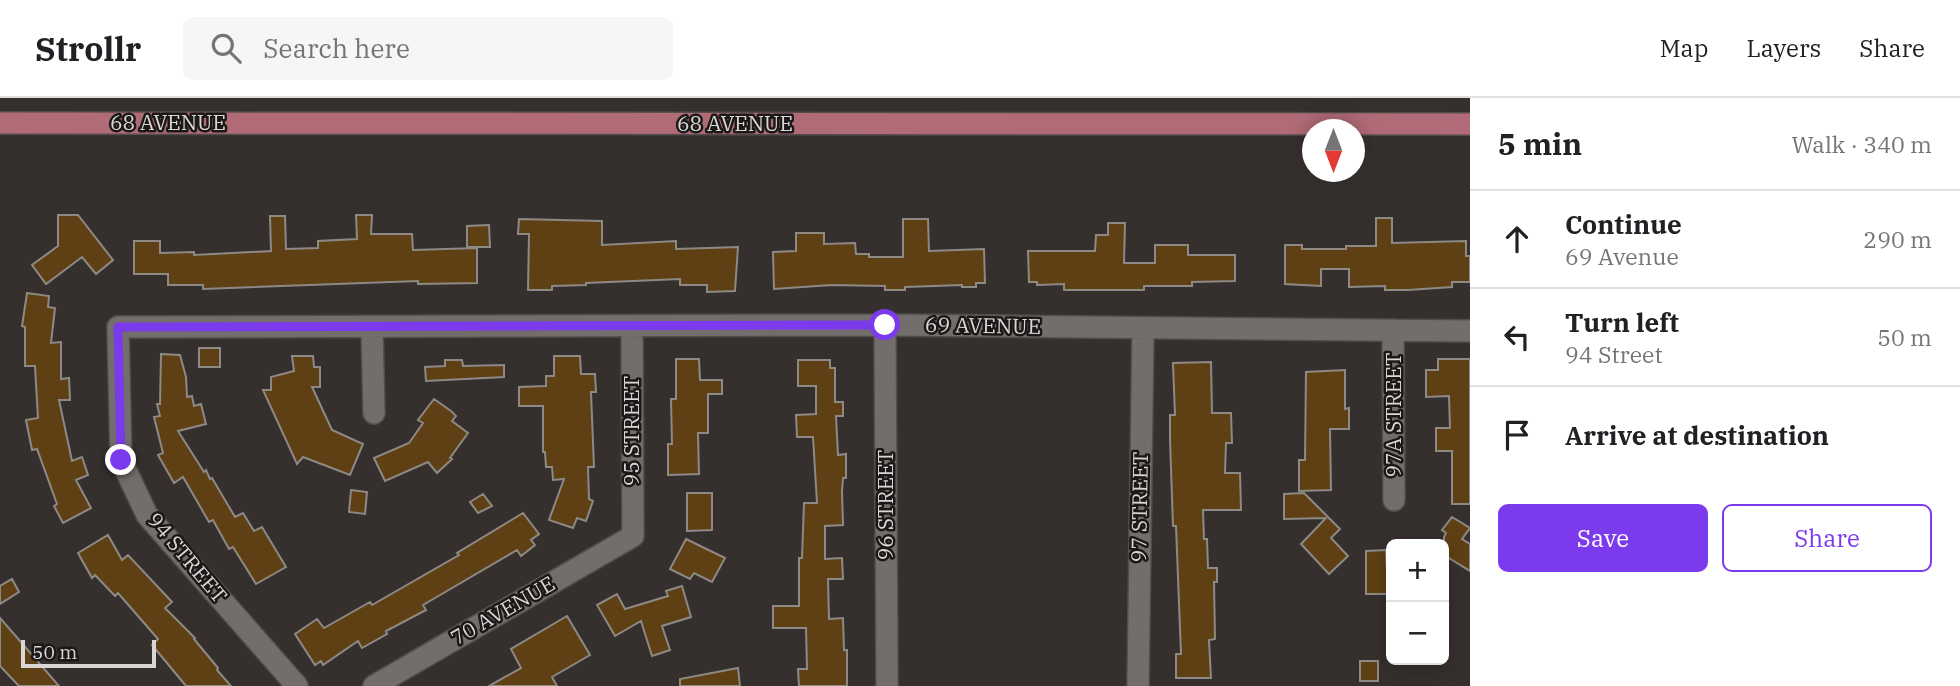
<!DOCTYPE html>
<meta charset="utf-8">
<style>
:root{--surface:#fff;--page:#f6f6f6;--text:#202124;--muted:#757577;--line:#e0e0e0;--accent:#7c3aed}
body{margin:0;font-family:"IBM Plex Serif",serif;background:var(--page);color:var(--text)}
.controls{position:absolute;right:21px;bottom:21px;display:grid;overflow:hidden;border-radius:10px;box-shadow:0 4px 18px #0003}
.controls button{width:63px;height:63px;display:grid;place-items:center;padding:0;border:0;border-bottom:2px solid var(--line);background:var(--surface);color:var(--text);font:35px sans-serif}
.compass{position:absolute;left:1302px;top:21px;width:63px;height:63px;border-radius:50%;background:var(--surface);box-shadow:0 4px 18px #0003;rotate:180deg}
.scale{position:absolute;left:21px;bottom:18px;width:135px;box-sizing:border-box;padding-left:7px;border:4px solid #dad6d5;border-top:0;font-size:19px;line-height:24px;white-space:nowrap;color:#dad6d5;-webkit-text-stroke:5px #1b1918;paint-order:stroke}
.stop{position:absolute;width:21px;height:21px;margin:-16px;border:5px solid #7c3aed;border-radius:50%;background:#fff}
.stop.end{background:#7c3aed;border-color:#fff;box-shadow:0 2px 7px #0008}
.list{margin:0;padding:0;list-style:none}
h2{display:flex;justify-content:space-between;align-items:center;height:91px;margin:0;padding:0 28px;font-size:30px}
h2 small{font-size:23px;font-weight:400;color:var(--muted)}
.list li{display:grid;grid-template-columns:46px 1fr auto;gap:21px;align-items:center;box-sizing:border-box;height:98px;padding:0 28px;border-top:2px solid var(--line)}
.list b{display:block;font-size:26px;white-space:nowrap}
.list p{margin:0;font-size:23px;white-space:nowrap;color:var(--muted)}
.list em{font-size:23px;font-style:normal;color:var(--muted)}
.actions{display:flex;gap:14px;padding:21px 28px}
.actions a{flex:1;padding:16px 0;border:2px solid var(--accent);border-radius:10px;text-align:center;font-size:24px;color:var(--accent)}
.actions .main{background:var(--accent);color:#fff}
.icon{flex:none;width:38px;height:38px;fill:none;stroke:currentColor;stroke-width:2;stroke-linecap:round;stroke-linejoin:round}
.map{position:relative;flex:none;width:1470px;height:588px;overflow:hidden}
header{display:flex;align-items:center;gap:42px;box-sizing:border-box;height:98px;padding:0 35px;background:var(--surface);border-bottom:2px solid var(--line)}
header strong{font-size:33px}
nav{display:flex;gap:38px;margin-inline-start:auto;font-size:24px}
.search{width:490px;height:63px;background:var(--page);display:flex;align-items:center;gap:18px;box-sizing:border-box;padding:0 24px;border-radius:10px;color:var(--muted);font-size:26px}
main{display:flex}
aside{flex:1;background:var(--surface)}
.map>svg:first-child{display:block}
</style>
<header>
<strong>Strollr</strong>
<div class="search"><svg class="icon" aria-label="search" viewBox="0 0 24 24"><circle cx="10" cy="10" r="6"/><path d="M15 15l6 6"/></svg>Search here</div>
<nav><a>Map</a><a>Layers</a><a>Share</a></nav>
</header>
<main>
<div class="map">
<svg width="1470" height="588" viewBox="0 0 1470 588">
<rect width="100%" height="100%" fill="#35302e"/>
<path fill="#5f4014" stroke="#8d8985" stroke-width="2" d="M58,117H78L113,162L96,176L82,159L46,186L32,167L58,148Z
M356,117H372L371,136H412L413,152L477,150V185L418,186V183L203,191V187H168V176H134V143H160V155L194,154V157L271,153L270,118H285L286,151L318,150V143L357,141Z
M1376,120H1392V145L1466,143V158H1470V184H1452V189L1408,192H1385V188L1349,189V171H1321V188L1285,186V147H1302V151H1346V148H1376Z
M519,121L602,123V147L676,143V151L738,149L735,193L707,194V187H680V181L586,185V187L552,188V192H528L529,136H518Z
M903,121H928L929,153L984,151L985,185H976V189H962V187L905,189V192H885V188L832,187L774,191L773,154L796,153V135H824V146L855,145L856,156H869V159H903Z
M1108,125H1125L1124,165H1155V147H1188V157H1235V183L1192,184V188H1144V192H1064V186L1037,187V184H1029L1028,153H1095L1096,137H1108Z
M489,127L490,149H467V128Z
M27,195L49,198L48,209L55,210L51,245L61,244V281L69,280L70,302H59L72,363L82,359L88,377L76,382L91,410L63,425L54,408L57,406L37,351L32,352L26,322L38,320L35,268H25V229L22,228Z
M199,250H220V269H199Z
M161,256L180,257L186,279L187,299L192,298L194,308L201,306L206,326L178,333L204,374L206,372L210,381L212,380L235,419L243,415L254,433L262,429L286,469L256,486L233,449L229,451L213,422L209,424L183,379L174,385L158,357L163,355L154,319L160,318L157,306H160Z
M292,258H313L314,269H320V289H312L332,332L363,346L350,377L303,359L297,366L263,292H271V279L294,273Z
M554,258H580L581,276H595L596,294H591L594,369H588L589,401L593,403L586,423L577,420L573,430L549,422L564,381L553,382L552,369H546L545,354H543V308H519V289L546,288V278H554Z
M676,261H699L700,282H722V296H708V335H698L699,376L668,377V346H672L671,301H676Z
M1438,261H1470V406H1452V353H1436V330H1450L1449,298L1426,299V272H1438Z
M445,262H462L463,268L504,267V279L426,283L425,269L445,268Z
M798,262H830V270H835V304H843V318H836L838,357L846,356V380H843L842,393L843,427L825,428V461L842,460L843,481H828L829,521L843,520L844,552H847V588H799L798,571H807L806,530H773V508H799V460H802L804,405H817L813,339H797L796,317L816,316V288H798Z
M1211,264L1212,315H1231L1232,345H1226L1225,375H1240L1241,412H1203L1204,441H1207L1208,470H1217V484H1214L1215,541L1209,542L1211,580H1176V556H1181L1176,428H1173L1170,341V317H1175L1173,265Z
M1345,272V311L1349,310V331H1330L1331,392L1299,393V362H1305L1306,274Z
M434,301L451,313L456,318L452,323L468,335L450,360L452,361L437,375L428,364L385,383L374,360L409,345L423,325L418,322Z
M351,392L367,394L365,416L349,414Z
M687,395H712V432L687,433Z
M1304,395L1340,431L1331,440L1348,458L1329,476L1301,446L1326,420L1284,421V396Z
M483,396L492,408L478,415L470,404Z
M523,415L539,436L531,442L535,447L521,458L517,452L423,507L426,512L386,533L387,536L362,550L358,543L323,567L321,563L315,567L295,536L317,521L324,530L370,504L372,507L459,457L457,455Z
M1452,419L1470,430L1462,441L1470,446V473L1444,457V439L1446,435L1442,432Z
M108,437L122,462L128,457L172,504L165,510L195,540L194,541L218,570L217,572L231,588H186L152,547L158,541L118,495L115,498L95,477L92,480L78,455Z
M686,441L725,460L712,484L694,475L690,481L670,471Z
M1386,452L1387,472L1391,471V496H1366V453Z
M12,481L19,494L0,506V488Z
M682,488L691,519L662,528L670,552L652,558L641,523L615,538L597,507L617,496L625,511L668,498L666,493Z
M567,518L590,557L552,579L557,588H489L521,570L511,551Z
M0,520L59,588H19L0,568Z
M1360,563H1378V583H1360Z
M738,570L740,588H680V581Z"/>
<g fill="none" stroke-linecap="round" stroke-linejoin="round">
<g stroke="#524d4b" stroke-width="24">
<path id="minor" d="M885,227L887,588
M372,229L374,315
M1393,232L1394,402
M297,588L147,417L121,362L118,229L885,227L1470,233
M374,588L633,438L632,228
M1138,588L1143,231"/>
</g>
<g stroke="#524d4b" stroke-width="24">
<path id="major" d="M0,25L1470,26"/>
</g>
<use href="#minor" stroke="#736e6c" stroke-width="21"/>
<use href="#major" stroke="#b16b77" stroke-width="21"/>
</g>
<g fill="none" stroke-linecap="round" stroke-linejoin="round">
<path stroke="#7c3aed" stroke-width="9" d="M121,362L118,229L885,227"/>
</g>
<g text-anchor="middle" stroke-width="5" stroke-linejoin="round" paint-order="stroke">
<g font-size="21" fill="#dad6d5" stroke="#1b1918">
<text x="168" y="32">68 AVENUE</text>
<text x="735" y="33">68 AVENUE</text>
<text transform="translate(983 228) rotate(1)" y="7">69 AVENUE</text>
<text transform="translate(1394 317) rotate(-90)" y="7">97A STREET</text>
<text transform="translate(632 333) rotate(-90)" y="7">95 STREET</text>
<text transform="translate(886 407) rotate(-90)" y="7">96 STREET</text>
<text transform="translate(1140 409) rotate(-89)" y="7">97 STREET</text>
<text transform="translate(187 460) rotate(50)" y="7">94 STREET</text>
<text transform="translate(503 513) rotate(-30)" y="7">70 AVENUE</text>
</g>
</g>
</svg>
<div class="controls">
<button>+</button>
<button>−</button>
</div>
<svg class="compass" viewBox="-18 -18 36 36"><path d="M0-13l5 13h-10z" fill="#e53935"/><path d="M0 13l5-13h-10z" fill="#757577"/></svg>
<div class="scale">50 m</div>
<div class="stop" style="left:885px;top:227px"></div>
<div class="stop end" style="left:121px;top:362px"></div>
</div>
<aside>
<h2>5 min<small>Walk · 340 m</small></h2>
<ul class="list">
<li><svg class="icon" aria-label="ahead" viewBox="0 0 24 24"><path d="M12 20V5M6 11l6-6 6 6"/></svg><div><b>Continue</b><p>69 Avenue</p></div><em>290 m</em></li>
<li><svg class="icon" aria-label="left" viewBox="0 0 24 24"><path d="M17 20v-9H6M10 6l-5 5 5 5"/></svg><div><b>Turn left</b><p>94 Street</p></div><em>50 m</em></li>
<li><svg class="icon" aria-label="arrive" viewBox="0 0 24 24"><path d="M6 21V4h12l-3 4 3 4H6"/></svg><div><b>Arrive at destination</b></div></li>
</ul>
<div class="actions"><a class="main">Save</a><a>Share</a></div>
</aside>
</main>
